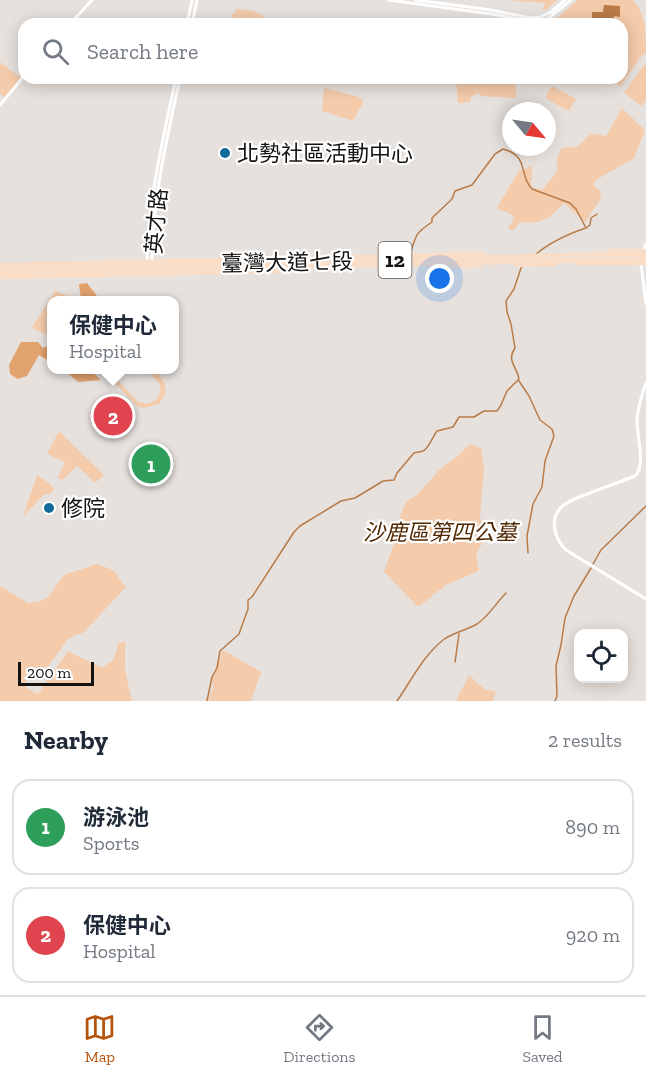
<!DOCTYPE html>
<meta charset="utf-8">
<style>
:root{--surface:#fff;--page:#f2f2f3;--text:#1f2937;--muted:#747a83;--line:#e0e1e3;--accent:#b45309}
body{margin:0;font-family:"Zilla Slab","Noto Sans TC",serif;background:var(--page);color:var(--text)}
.controls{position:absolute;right:18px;bottom:18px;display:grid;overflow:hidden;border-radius:12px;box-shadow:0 3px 15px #0003}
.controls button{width:54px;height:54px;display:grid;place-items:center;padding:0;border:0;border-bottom:2px solid var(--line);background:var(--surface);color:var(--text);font:30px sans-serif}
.compass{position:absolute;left:502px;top:102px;width:54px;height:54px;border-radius:50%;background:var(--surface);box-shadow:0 3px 15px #0003;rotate:119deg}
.scale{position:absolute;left:18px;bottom:15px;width:76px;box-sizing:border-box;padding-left:6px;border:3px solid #141311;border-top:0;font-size:16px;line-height:21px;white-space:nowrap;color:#141311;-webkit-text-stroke:4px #fff;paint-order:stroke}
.you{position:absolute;left:440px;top:279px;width:21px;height:21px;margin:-15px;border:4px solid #fff;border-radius:50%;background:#1a73e8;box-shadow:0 0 0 9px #1a73e833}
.badge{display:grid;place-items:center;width:39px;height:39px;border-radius:50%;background:var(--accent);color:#fff;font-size:20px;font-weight:700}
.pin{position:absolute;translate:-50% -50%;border:3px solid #fff;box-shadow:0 2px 6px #0006}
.popup{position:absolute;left:47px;top:296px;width:132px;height:78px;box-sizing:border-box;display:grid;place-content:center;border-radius:12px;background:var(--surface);filter:drop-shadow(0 2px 4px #0005);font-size:20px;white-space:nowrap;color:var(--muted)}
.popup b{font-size:22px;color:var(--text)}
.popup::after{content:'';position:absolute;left:50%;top:100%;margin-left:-12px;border:12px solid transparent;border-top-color:var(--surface)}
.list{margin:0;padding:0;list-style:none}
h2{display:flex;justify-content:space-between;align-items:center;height:78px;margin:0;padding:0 24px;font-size:26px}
h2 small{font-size:20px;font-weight:400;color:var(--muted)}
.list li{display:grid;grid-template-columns:39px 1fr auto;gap:18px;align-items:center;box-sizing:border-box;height:96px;margin:0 12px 12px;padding:0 12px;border:2px solid var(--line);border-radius:18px}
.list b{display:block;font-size:22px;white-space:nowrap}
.list p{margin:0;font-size:20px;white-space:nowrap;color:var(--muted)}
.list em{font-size:20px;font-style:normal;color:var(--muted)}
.icon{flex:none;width:33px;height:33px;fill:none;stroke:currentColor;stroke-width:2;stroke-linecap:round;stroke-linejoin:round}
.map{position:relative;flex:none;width:646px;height:701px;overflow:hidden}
.search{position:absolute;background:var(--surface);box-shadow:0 3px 15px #0003;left:18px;right:18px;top:18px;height:66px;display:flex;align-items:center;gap:15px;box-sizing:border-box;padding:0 21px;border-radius:18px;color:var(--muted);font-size:22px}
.sheet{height:294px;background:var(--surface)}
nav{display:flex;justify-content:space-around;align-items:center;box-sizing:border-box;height:84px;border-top:2px solid var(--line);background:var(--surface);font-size:16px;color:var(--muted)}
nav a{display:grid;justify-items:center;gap:3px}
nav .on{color:var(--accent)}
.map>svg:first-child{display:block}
</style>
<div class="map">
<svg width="646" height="701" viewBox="0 0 646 701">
<rect width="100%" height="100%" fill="#e7e1dd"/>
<path fill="#f4cbab" d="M508,0H557L546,10H542L545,3Z
M578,0H633C646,15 646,34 646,53L640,58L620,87L612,78H622V24H564L558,17Z
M237,9H240C251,11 265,11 268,24H228L229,21L233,22L232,15Z
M0,62L21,78L5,98L0,94Z
M645,64L646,65V100L642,106L624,93Z
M456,78H516V98L481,96L478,93L471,97L470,102L458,103Z
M552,86L576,99L569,111L545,98Z
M324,88L356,96L363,100V102L354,119L350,120L322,111Z
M622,108L645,130L634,158L596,180L593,186L601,191L600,200L585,222L564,203C550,218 542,225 520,222L513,231L508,229L514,217L507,212L496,209L519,171L532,166L531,187L542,190L558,170C556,160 556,157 562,148L577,147L591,134L606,136Z
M55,291L71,297L70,300H51V336L32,328Z
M104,370H110L111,373L138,402L148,404L156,400L161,392L159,383L147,370H154C166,382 170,388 159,404L143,408L137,406L105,373Z
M59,431L104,475L95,483L77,466L62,480L58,478L65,462L47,454Z
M470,444L481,448L484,468L480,515L484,540L476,554L479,571L446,585L418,607L384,572L399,529V519L406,502L418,494L438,471L460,454Z
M37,475L49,483L54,489L49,495L45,494L23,516Z
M97,564L113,570L126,587L84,632L69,638L47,668L27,667L26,688L38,694L68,651L102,668L114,659L118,644L125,641V670L132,701H0V586L28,603L41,601L50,595L64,575Z
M223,650L261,672L251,701H208L213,688L212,679Z
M469,675L485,690L496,691L493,701H456Z"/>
<path fill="#e2a26e" d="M87,283L97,296L94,300H81L79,284Z
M21,342H38L43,348L51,344V362L39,355L27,376L18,379L10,374L9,365Z
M64,370H90L101,380L78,382Z"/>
<path fill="#b97b48" d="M604,5L620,6V17L614,16V24H592V12H603Z"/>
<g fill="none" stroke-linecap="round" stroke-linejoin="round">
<path stroke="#b97b48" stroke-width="1.5" d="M411,252C416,234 416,233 432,222V218L452,199L455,191L472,185L495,154L503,149C530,156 518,175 532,189L570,203L576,209L586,228L590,225L591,218L597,214
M535,255C550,242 568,234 586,228
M519,381L529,396L540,420L552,429L554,436L545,461L542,487L533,504L527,536L528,553
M593,564L601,550L646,506
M455,662L459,634
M207,701L212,677L217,668L220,651L239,634L248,609V600L252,597L294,532L300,526L341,501L355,498L383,481L394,480L397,473L414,453C417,452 420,452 423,451C428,450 433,436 437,431L453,427L459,417H474L484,411H497L501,405L507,391L519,379C517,366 506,361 515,348L511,324L507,312L506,301L514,289L521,268L522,266
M397,701C411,681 423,656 443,640C452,633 467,630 477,624C489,616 496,603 506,593
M555,701L557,696L556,666L561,645L565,618L574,596L591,568"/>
<path stroke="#fff" stroke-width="3" d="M389,0L491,14L534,22L546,20L571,0
M416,0L491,10L530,18L540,17L551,12L565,0
M70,24L92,0
M187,24L192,0
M192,24L197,0
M0,105L24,76
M643,252L646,244
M152,262C152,200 167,139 180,78
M147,263C148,200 163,139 176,78
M641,264L646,304
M646,383C642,395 637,409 637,421C637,438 646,466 635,476C620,482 605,487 590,493C582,496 572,499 564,505C548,517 554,538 566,550L646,599"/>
<path stroke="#faddc7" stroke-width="4.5" d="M610,251H646
M579,263H646
M0,265L484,254
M516,265L556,264
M453,266L481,265
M0,269L284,263L569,255L646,254
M0,273L646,259
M0,277L280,271"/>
</g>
<g fill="#106b9a" stroke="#fff" stroke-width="2">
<circle cx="225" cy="153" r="6"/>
<circle cx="49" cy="508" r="6"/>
</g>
<g text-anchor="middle" stroke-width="4.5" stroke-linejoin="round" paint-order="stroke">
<rect fill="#fff" stroke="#5a5a58" stroke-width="1.5" x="378.5" y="242" width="33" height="36" rx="4.5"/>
<g font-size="21" font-weight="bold" fill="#141311">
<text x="395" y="267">12</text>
</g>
<g font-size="22" fill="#141311" stroke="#fff" text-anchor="start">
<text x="237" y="161">北勢社區活動中心</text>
<text x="61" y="516">修院</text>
</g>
<g font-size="22" fill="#141311" stroke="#fff">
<text transform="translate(156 221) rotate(-85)" y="8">英才路</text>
<text transform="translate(287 262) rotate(-1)" y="8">臺灣大道七段</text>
</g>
<g font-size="22" font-style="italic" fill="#502700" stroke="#fff">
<text x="440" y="540">沙鹿區第四公墓</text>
</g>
</g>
</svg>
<div class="controls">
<button><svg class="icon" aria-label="locate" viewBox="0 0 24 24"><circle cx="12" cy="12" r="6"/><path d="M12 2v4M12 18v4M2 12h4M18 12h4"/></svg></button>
</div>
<svg class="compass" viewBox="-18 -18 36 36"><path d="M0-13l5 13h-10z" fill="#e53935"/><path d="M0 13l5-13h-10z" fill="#747a83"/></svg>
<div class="scale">200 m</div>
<div class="you"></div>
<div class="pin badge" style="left:151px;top:464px;background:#2e9e5b">1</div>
<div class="pin badge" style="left:113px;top:416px;background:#e0444e">2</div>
<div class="popup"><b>保健中心</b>Hospital</div>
<div class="search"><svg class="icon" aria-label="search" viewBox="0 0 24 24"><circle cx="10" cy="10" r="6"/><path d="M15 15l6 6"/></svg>Search here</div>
</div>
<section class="sheet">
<h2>Nearby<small>2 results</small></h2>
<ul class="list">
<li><span class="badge" style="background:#2e9e5b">1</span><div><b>游泳池</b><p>Sports</p></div><em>890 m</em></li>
<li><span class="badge" style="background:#e0444e">2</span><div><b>保健中心</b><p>Hospital</p></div><em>920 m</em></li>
</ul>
</section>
<nav>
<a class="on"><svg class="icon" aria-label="map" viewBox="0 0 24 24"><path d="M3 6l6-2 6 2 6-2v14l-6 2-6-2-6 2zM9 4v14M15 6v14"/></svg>Map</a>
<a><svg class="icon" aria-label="directions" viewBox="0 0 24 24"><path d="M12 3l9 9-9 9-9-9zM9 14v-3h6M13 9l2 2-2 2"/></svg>Directions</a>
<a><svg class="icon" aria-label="saved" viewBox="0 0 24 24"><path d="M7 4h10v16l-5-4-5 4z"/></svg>Saved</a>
</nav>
